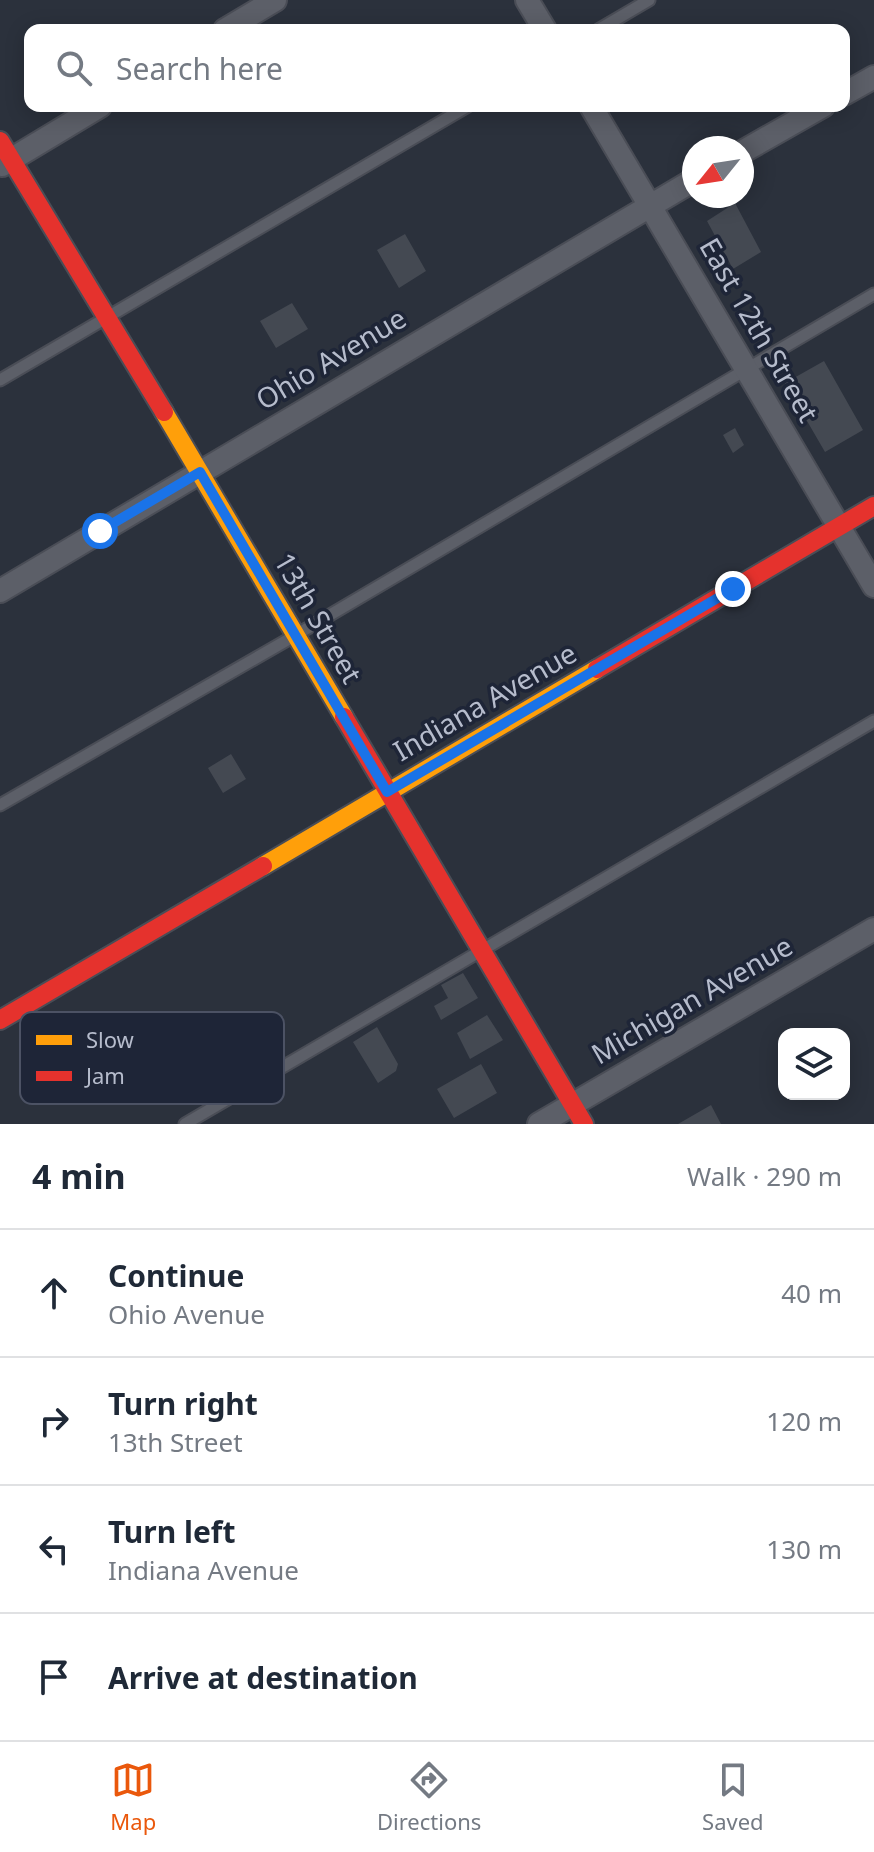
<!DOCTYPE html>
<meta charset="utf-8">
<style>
:root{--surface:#fff;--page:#f6f6f7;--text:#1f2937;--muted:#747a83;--line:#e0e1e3;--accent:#ea580c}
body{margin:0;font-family:"Noto Sans",sans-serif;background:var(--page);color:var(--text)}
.controls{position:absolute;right:24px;bottom:24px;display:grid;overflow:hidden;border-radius:16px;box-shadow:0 4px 20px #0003}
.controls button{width:72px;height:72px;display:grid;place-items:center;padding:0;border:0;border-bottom:2px solid var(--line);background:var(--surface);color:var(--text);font:40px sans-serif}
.compass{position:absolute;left:682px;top:136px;width:72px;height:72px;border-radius:50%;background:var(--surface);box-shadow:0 4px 20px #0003;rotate:240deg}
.stop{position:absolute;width:24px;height:24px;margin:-18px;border:6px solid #1a73e8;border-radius:50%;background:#fff}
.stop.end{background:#1a73e8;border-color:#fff;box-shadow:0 2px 8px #0008}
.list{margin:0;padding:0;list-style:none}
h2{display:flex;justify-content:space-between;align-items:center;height:104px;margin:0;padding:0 32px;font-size:34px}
h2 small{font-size:26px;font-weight:400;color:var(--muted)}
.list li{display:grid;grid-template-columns:52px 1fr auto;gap:24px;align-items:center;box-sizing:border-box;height:128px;padding:0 32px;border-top:2px solid var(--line)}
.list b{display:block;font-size:30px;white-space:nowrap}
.list p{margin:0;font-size:26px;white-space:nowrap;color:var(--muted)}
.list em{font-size:26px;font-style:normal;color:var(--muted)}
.icon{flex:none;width:44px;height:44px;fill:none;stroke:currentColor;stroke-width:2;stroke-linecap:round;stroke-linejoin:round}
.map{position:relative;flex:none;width:874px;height:1124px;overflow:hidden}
.search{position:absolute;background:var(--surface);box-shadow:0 4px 20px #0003;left:24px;right:24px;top:24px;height:88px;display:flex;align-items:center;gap:20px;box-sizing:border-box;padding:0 28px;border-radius:16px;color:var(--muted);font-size:30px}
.sheet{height:616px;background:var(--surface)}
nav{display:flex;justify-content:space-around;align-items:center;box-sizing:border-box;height:112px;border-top:2px solid var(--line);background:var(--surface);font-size:22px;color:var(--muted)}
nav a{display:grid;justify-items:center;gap:4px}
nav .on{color:var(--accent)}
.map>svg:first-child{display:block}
</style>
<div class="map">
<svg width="874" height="1124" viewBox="0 0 874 1124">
<rect width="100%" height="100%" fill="#2b313c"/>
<path fill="#444952" d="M735,203L761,252L733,269L707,221Z
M405,234L426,271L399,288L377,250Z
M292,303L308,329L276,348L260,321Z
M824,361L863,430L825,452L785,383Z
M735,428L744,445L733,453L723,435Z
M231,754L246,779L223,793L208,768Z
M463,973L478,998L441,1020L434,1006L448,998L441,985Z
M487,1015L503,1040L470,1059L457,1033Z
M377,1027L398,1064L396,1071L378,1083L353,1042Z
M481,1064L497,1093L454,1118L437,1089Z
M711,1105L721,1124H678Z"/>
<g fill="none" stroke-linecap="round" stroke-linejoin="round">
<g stroke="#4a4d56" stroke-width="15">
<path id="lane" d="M598,30L649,0
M0,380L468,106
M0,805L296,635L874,294
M185,1124L874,721"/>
</g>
<g stroke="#4a4d56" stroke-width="26">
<path id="street" d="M527,0L545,30
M225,30L275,0
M844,94L874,77
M591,106L874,586
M742,152L823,106
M2,165L100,106
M0,591L694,180
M539,1124L874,929"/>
</g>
<g stroke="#4a4d56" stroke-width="22">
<path id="slow" d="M164,412L344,717
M263,866L597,669"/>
</g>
<g stroke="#4a4d56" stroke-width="22">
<path id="jam" d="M0,141L164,412
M597,669L874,506
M344,717L584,1124
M0,1020L263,866"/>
</g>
<use href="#lane" stroke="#5c5f68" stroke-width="11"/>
<use href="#street" stroke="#5c5f68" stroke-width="22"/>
<use href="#slow" stroke="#ff9f0a" stroke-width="18"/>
<use href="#jam" stroke="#e5322d" stroke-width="18"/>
</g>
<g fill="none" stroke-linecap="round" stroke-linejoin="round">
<path stroke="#1a73e8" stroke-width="10" d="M100,531L200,472L387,792L733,589"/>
</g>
<g text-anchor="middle" stroke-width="7" stroke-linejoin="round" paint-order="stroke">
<g font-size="28" fill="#b6bccc" stroke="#1e2537">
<text transform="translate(759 330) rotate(60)" y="10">East 12th Street</text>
<text transform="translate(331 359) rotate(-31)" y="10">Ohio Avenue</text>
<text transform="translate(318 618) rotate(60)" y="10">13th Street</text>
<text transform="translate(485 702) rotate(-30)" y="10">Indiana Avenue</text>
<text transform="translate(692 1000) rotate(-30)" y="10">Michigan Avenue</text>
</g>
</g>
<rect x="20" y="1012" width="264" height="92" rx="12" fill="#1e2537" stroke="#4c5264" stroke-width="2"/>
<rect x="36" y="1035" width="36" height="10" fill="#ff9f0a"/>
<rect x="36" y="1071" width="36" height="10" fill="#e5322d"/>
<g font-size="22" fill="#b6bccc">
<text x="86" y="1048">Slow</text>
<text x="86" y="1084">Jam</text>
</g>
</svg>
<div class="controls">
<button><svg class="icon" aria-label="layers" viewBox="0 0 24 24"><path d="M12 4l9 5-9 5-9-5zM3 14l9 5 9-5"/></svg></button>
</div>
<svg class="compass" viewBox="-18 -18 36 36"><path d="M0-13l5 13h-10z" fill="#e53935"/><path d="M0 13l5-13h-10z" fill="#747a83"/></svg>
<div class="stop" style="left:100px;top:531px"></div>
<div class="stop end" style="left:733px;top:589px"></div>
<div class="search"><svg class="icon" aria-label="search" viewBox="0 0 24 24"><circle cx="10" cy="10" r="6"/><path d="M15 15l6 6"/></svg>Search here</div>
</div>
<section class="sheet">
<h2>4 min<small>Walk · 290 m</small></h2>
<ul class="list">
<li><svg class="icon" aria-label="ahead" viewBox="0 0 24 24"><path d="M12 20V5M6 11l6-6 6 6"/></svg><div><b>Continue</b><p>Ohio Avenue</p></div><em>40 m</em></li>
<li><svg class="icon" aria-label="right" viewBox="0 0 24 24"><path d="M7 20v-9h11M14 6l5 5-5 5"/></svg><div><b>Turn right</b><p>13th Street</p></div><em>120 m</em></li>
<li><svg class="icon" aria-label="left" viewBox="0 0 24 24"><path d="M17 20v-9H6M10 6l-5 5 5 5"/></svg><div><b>Turn left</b><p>Indiana Avenue</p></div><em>130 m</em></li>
<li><svg class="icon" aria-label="arrive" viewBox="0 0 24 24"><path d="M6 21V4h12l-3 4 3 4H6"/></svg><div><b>Arrive at destination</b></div></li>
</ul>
</section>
<nav>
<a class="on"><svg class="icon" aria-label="map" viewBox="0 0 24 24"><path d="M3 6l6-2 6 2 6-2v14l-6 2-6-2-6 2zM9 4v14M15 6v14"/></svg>Map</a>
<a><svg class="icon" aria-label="directions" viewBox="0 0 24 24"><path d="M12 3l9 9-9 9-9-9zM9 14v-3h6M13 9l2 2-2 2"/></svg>Directions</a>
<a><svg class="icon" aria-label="saved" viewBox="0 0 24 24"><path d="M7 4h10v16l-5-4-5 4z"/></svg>Saved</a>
</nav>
